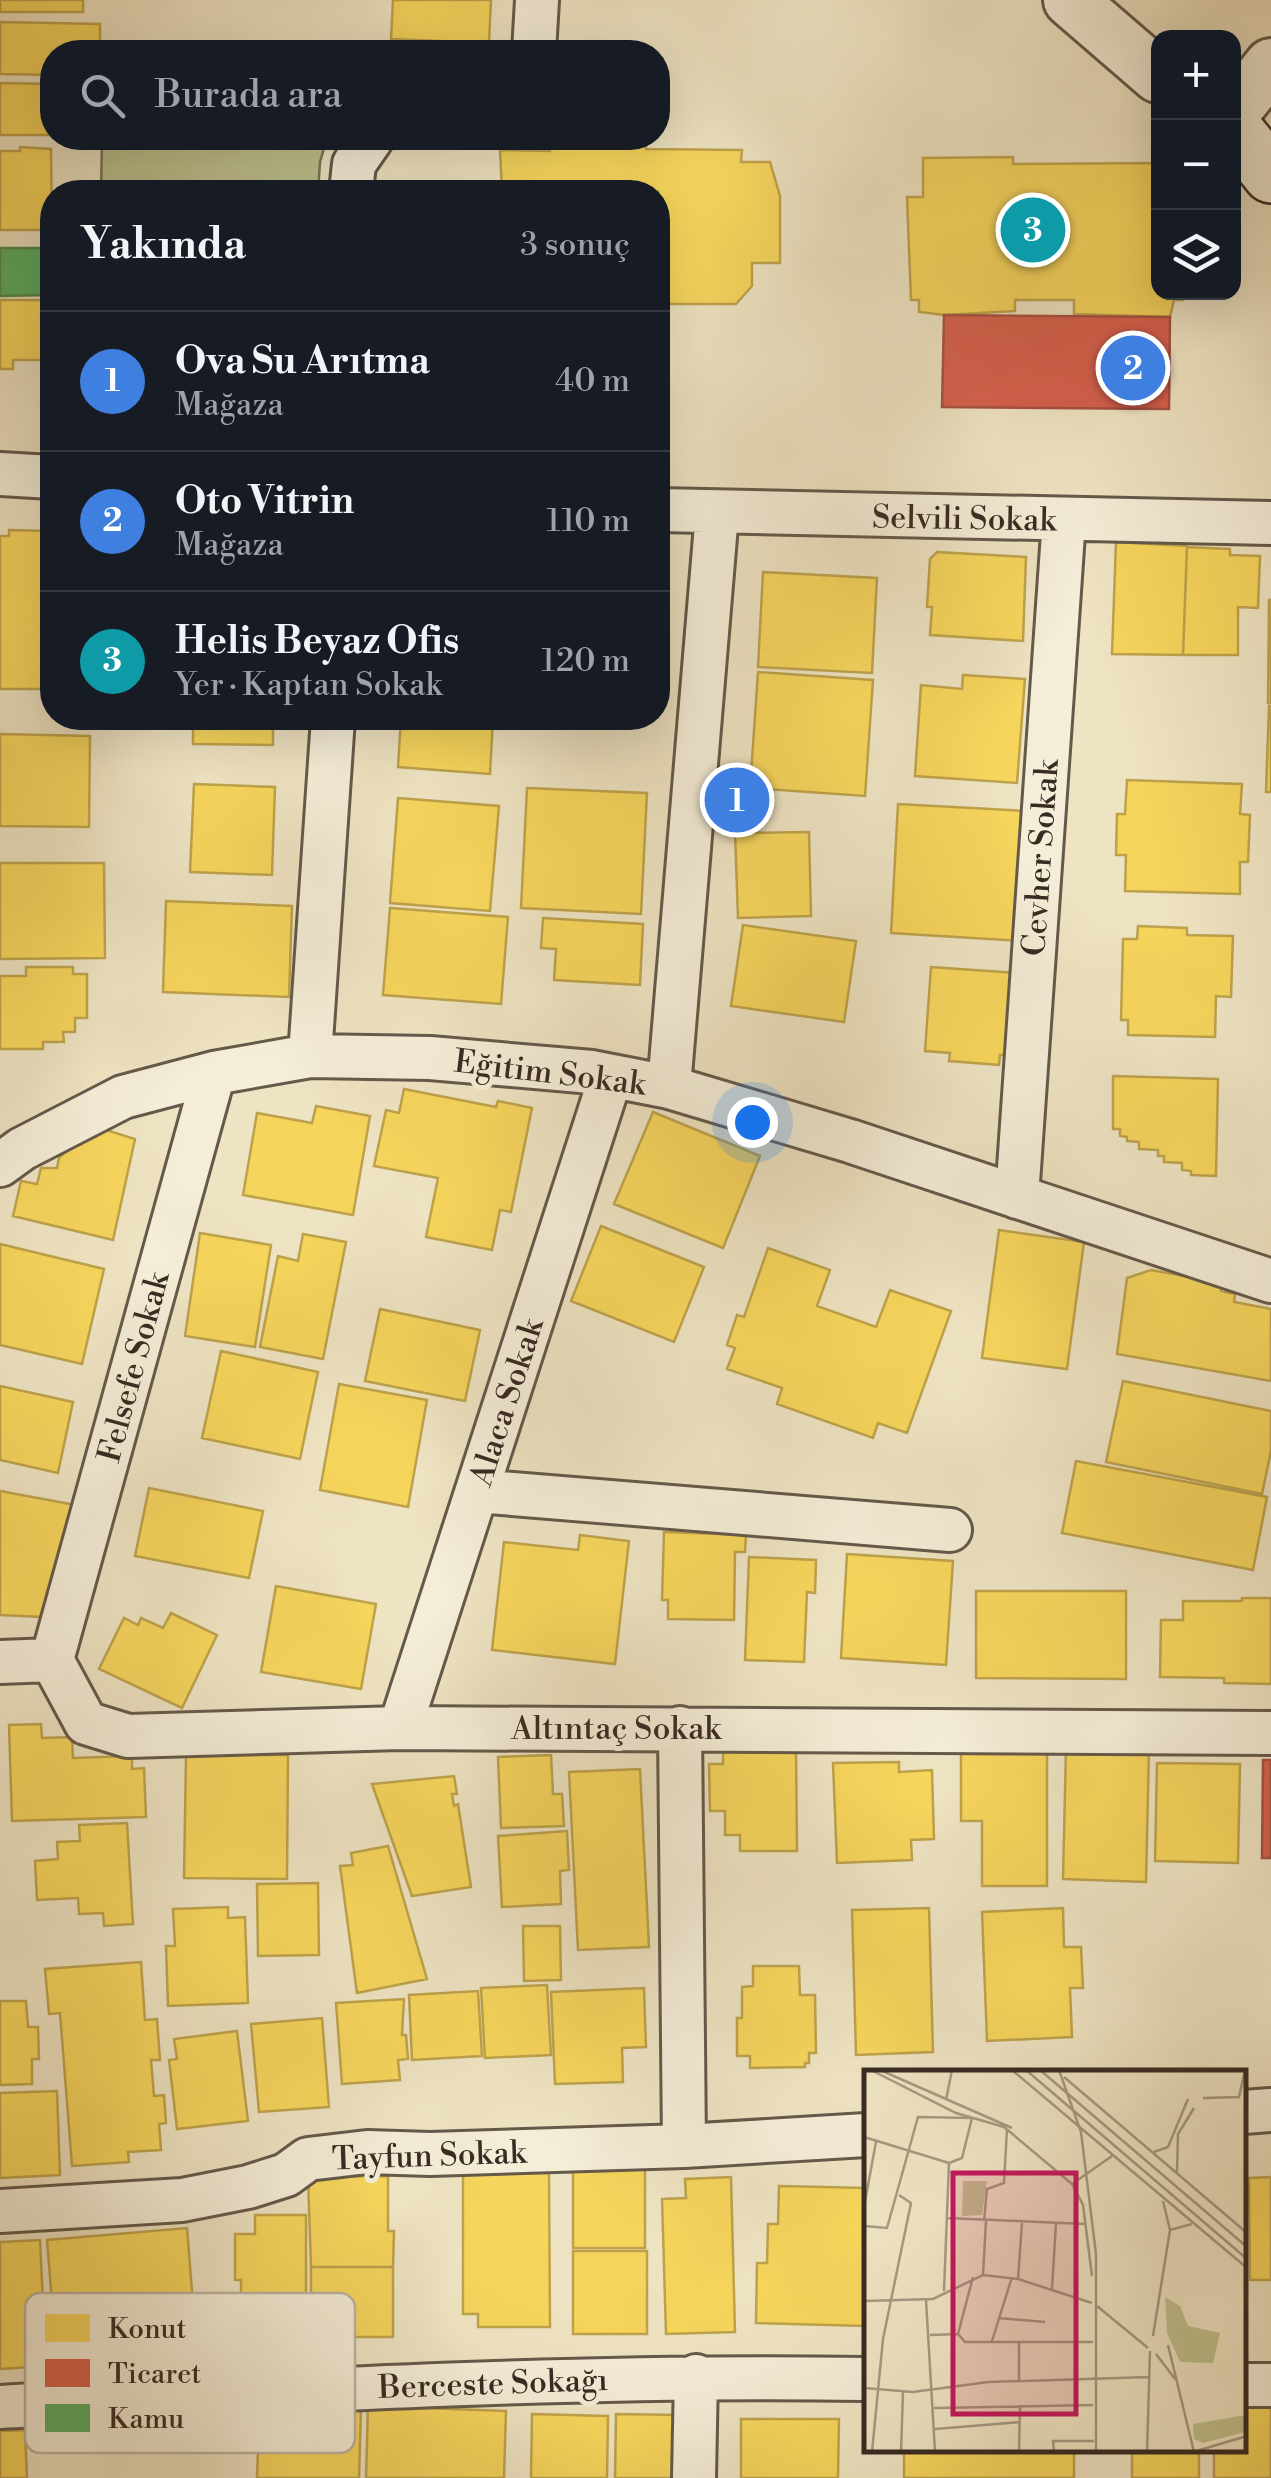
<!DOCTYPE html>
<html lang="tr">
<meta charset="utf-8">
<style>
:root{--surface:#171b24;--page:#242831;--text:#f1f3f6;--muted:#9ea1a6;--line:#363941;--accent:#b45309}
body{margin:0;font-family:"Libre Bodoni",serif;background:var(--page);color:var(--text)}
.controls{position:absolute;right:30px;top:30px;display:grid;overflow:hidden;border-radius:20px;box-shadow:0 10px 40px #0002}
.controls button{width:90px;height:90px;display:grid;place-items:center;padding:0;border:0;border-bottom:2px solid var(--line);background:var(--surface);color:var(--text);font:50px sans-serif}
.you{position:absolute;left:752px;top:1122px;width:35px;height:35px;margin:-25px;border:8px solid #fff;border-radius:50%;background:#1a73e8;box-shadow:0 0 0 15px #1a73e833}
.badge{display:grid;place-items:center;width:65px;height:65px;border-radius:50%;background:var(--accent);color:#fff;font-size:32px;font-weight:700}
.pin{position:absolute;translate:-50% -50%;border:5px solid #fff;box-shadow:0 2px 10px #0006}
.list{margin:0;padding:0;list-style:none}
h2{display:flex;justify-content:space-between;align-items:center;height:130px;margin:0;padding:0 40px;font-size:42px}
h2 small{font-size:32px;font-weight:400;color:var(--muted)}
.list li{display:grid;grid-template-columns:65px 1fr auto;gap:30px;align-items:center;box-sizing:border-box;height:140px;padding:0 40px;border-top:2px solid var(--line)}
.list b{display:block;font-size:38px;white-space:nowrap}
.list p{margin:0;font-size:32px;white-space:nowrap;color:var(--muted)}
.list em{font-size:32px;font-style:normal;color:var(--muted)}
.icon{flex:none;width:55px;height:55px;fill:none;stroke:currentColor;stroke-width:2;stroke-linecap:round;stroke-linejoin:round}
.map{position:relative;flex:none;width:1271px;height:2478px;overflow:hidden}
.search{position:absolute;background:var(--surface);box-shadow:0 10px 40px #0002;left:40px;top:40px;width:630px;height:110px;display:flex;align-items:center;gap:25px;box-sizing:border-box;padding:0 35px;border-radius:40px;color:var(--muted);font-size:38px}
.panel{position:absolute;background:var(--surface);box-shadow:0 10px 40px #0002;left:40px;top:180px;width:630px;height:550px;border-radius:40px}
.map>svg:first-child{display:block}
</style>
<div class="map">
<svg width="1271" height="2478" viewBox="0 0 1271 2478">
<rect width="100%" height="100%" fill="#eee3c2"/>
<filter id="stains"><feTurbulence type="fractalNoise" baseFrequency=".002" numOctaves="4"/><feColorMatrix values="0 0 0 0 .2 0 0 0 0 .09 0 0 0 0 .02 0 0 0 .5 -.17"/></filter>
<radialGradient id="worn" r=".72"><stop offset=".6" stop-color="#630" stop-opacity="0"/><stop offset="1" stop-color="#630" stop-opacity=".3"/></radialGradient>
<path fill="#c0c18e" stroke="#7c7658" stroke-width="2.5" d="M102,138H327L320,162L318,192H101Z"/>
<path fill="#f6d55c" stroke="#bda24b" stroke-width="2.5" d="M0,0H83V12H0Z
M393,0H491L489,43L391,39Z
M0,22L100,24V52H52V75L0,74Z
M0,83L52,84V135H0Z
M551,138L646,139V149L742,150L741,162H770L780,196V263H752V286L736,304H658V192H502L500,150L550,151Z
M20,147L51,149L52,230H0V151H20Z
M1013,157V164L1158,163V292H1183V300H1174L1170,317L1074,314V300H1015V311L944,315L919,312V300H911L907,197H923V158Z
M0,300H52V360H13V369H0Z
M9,530L51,531L52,689H0V536H9Z
M658,542L664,551V615H658Z
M1116,542L1187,546L1183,655L1112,654Z
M1187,547L1230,549V555L1260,556L1258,608L1238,607V655H1183Z
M937,552L1026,557L1023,641L930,635L932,607H927L930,559Z
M763,572L877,578L872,673L758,667Z
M1269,600H1271V703H1268Z
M758,672L873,680L865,796L750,788Z
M963,675L1025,679L1017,783L915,776L921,685L962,689Z
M1269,706H1271V792H1266Z
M193,718H273V745L193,744Z
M401,718H493L490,774L398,767Z
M0,734L90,736L89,827L0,826Z
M1127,780L1242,784L1240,814L1250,815L1248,862H1240V894L1125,891L1126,855H1116L1117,814H1125Z
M194,784L275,787L272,875L190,872Z
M527,788L647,793L641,914L521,908Z
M398,798L499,806L490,911L390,903Z
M898,804L1027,811L1021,941L891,933Z
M809,832L811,916L738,918L735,833Z
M0,863H104L105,958L0,959Z
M166,901L292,906L289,997L163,992Z
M390,908L508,917L501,1004L383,995Z
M543,918L643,924L640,985L554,980L556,949L541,948Z
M743,925L856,941L844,1022L731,1006Z
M1138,926L1187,928V935L1233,936L1231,997L1216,996L1215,1037L1128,1035V1020H1121L1123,939H1137Z
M26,967H73V974H87V1018H75V1032H63L64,1042H43V1049H0V976H26Z
M931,967L1017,973L1011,1055H1000L999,1065L949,1061L950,1053L925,1051Z
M1113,1076L1218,1079L1216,1176L1191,1175V1171L1182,1170V1163L1164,1162V1156H1158V1150L1139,1149V1142L1127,1141V1137L1120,1136V1129H1113Z
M404,1089L496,1107L498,1101L532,1108L511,1212L500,1210L492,1250L426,1237L438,1178L374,1166L386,1110L399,1113Z
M316,1106L370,1116L353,1215L243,1195L257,1113L312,1123Z
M653,1112L760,1156L723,1248L614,1204Z
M100,1128L135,1139L113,1240L13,1216L21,1181L37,1184L41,1168H57L59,1158L85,1133Z
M601,1226L704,1267L674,1342L571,1301Z
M999,1230L1084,1242L1067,1369L982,1358Z
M200,1233L271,1245L255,1347L185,1336Z
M303,1234L346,1242L323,1359L260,1347L278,1256L298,1261Z
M0,1244L104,1269L82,1364L0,1345Z
M768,1248L830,1270L817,1306L876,1327L890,1290L951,1311L907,1433L878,1423L873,1438L777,1404L782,1388L727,1369L735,1348L727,1345L737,1315L744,1317Z
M1151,1270L1223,1283L1221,1291L1235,1294L1234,1302L1271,1309V1381L1117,1354L1127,1278Z
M380,1309L480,1330L465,1401L365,1381Z
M221,1351L318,1372L300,1459L202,1438Z
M1123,1381L1271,1411V1451L1262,1494L1106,1462Z
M339,1384L427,1400L408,1507L320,1490Z
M0,1386L73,1402L58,1473L0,1460Z
M1076,1461L1267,1497L1253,1570L1062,1533Z
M149,1488L263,1511L249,1578L135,1556Z
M0,1491L81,1506L63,1618L0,1615Z
M664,1532L746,1535L745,1552H735L734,1620L668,1619V1600H662Z
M580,1535L629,1541L615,1664L492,1650L504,1542L578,1550Z
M847,1554L953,1561L946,1665L841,1658Z
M749,1557L816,1560L815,1593L807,1592L804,1662L745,1660Z
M276,1586L376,1604L361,1689L261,1672Z
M976,1591H1126V1679L976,1678Z
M1242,1598H1271V1684L1224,1683V1678L1160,1677L1161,1620H1183V1601H1242Z
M171,1613L217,1635L182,1708L99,1669L124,1618L138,1625L141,1618L163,1628Z
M41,1724L42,1738L72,1737L73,1758L132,1756V1769L144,1768L146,1817L12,1821L9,1725Z
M961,1742H1047V1886H982V1821H961Z
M1066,1747L1149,1749L1146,1882L1063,1879Z
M796,1749L797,1851H740V1835H725V1811H710L709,1764H723V1750Z
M186,1755H288L287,1879L184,1878Z
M551,1755L553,1794H562L564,1826L501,1828L498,1757Z
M899,1762V1772L932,1770L934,1839L911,1840L912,1860L837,1863L833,1763Z
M1157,1763L1240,1764L1238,1863L1155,1861Z
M640,1769L649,1947L578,1950L569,1772Z
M454,1776L457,1794H452L454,1806L458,1804L471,1887L412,1896L372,1784Z
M127,1823L133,1924L104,1926L103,1913L79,1914L78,1898L37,1900L35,1861L58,1859L57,1842L80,1841L79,1825Z
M567,1831L569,1870L560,1871L561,1904L502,1907L498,1836Z
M388,1846L427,1979L357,1993L340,1866L353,1865L351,1853Z
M318,1883L319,1955L258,1956L257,1884Z
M228,1907V1918L245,1917L248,2003L168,2006L166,1946H175L173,1909Z
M929,1908L933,2052L856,2055L852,1910Z
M1063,1908L1064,1947H1081L1083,1988H1070L1072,2037L987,2041L982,1912Z
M523,1926H560L561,1980L524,1981Z
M141,1962L145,2020L157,2019L160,2060H151L154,2096L164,2095L166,2123L159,2124L161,2150L128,2152L129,2162L72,2166L60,2013L49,2014L45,1969Z
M753,1966H799L800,1995H815L816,2053H809V2063H805V2067L750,2068V2056H737V2018H742V1987L753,1986Z
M547,1985L551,2055L485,2058L481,1988Z
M644,1988L646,2047L622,2048L623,2082L555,2084L551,1992Z
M478,1991L482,2056L412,2060L409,1995Z
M404,1999L402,2035H406L408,2059L398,2060L400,2080L342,2084L336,2003Z
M0,2001H26L28,2027H38L39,2059H32V2084L0,2085Z
M322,2018L329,2107L259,2112L251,2024Z
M237,2031L248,2121L177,2129L169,2060L177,2059L174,2039Z
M57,2091L60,2175L0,2178V2093Z
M645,2150V2248H573V2151Z
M542,2162V2173H549L550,2327H478V2314H463V2172Z
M388,2176V2231H394L393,2267H311L308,2177Z
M731,2177L735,2332L666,2334L662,2199L686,2198L685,2179Z
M1271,2177V2280H1250L1249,2178Z
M779,2186L866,2188V2326L756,2323L757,2263H767L768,2224H778Z
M255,2215H306V2337H247V2305H241V2280H235V2234H255Z
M187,2228L197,2355L57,2365L47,2240Z
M40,2240L46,2366L0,2369V2242Z
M573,2251H647V2334H573Z
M311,2267H393V2337H311Z
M1244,2398H1271V2478H1214V2450H1244Z
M326,2405L361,2407L359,2478H257L259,2418L325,2419Z
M368,2406L506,2411L504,2478H366Z
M532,2414L608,2416L607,2478H531Z
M616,2414L679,2415L678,2478H615Z
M741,2419H839L838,2478H741Z
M25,2430L27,2478H0V2431Z
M904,2450H1074V2478H904Z
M1132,2450H1199V2478H1132Z"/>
<path fill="#d6604d" stroke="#a65040" stroke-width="2.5" d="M944,315L1170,317L1169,409L942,407Z
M1263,1760H1271V1858H1262Z"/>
<path fill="#5aae61" stroke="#50874e" stroke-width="2.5" d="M0,248H52V295L0,296Z"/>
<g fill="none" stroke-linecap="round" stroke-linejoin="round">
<g stroke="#65594b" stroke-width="48">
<path id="minor" d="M534,52L537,0
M351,192L354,164L372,138
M0,474L52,477
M658,510L1271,523
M310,1056L333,718
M669,1087L717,513
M0,1165L22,1149L123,1097L214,1073L310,1056L430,1058L592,1072L669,1087L850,1141L1271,1281
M1017,1197L1064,519
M477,1491L950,1530
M52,1660L214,1073
M0,1662L52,1660L86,1723L128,1736L400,1728L1271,1733
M400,1728L611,1076
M680,1728L684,2146
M1244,2112L1271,2110
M0,2211L182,2200L248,2187L286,2175L308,2159L367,2152L430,2154L684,2146L866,2135
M1244,2385H1271
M0,2407C288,2391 577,2374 866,2379
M694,2478L696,2376"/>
</g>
<g stroke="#65594b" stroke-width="58">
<path id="tertiary" d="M1070,0L1158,76
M1234,111L1271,65"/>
</g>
<g stroke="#372b23" stroke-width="60">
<path id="secondary" d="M1234,129L1271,175"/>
</g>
<use href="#minor" stroke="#f4edd7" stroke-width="42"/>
<use href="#tertiary" stroke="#f4edd7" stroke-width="52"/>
<use href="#secondary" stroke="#f4edd7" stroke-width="55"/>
</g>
<g text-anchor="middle" stroke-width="10" stroke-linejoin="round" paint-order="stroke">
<g font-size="32" fill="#372b23" stroke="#f4edd7">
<text transform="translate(964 518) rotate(1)" y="11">Selvili Sokak</text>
<text transform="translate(1040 858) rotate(-86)" y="11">Cevher Sokak</text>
<text transform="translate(550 1072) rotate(7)" y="11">Eğitim Sokak</text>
<text transform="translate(133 1367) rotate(-75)" y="11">Felsefe Sokak</text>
<text transform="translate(506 1402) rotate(-72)" y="11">Alaca Sokak</text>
<text x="616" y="1739">Altıntaç Sokak</text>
<text transform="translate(429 2155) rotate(-2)" y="11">Tayfun Sokak</text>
<text transform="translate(493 2383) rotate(-2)" y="11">Berceste Sokağı</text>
</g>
</g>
<g transform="translate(864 2070)">
<rect width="382" height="382" fill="#eee3c2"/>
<path d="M99,111H123L118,145L98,146ZM301,227L316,236L324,256L356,263L349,293L316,292L303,263ZM382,345L381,362L339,373L330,369L329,354Z" fill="#c0c18e"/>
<path fill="none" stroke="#a59982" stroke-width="2.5" d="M7,0L92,43L140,57L208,114M16,0L148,58M148,0L383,198M162,0L383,189M176,0L383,177M195,0L217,62L232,184V382M200,7L383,163M339,28L375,27L381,0M82,30L88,0M0,67L85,93L80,221M290,82L304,77L324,29M313,102L314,64L330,38M208,114L248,86M208,114L219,135L228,206M299,131L306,160L328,154M0,137L12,72M82,148L222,154M120,151L123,119L140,113L143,59M0,156L23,158L54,47L108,48L98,88L85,93M119,205L122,151M154,209L158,153M188,219L192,153M62,230L71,382M0,231L69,229L119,205L154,209L228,233M233,236L284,278M135,248L181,252M94,264L109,207M66,265L94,264L101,272H229M289,266L306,160M128,271L148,207M155,271V312M304,275L330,382M292,284L311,309M0,318L49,322L124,312L285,307M70,338L229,335M71,359L156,352M8,382L19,269L47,133L35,125M37,382L39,322M155,382L156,335M190,382L189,371H230M283,382L286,281M329,382L383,366"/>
<path fill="#c2185b" fill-opacity="0.15" stroke="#c2185b" stroke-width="5" d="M89,103H212V344H89Z"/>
<rect width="382" height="382" fill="none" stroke="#372b23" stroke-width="5"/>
</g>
<rect x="25" y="2293" width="330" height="160" rx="15" fill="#f4edd7" stroke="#bbb3a1" stroke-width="2.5"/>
<rect x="45" y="2314" width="45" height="28" fill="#f6d55c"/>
<rect x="45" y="2359" width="45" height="28" fill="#d6604d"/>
<rect x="45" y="2404" width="45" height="28" fill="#5aae61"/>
<g font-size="28" fill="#372b23">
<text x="108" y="2338">Konut</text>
<text x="108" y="2383">Ticaret</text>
<text x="108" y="2428">Kamu</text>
</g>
<rect width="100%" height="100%" filter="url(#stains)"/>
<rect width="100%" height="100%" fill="url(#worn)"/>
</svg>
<div class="controls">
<button>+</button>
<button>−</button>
<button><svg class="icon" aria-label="layers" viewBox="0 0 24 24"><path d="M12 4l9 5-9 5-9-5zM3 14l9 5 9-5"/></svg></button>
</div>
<div class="you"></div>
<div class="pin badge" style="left:737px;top:800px;background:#3f7fe0">1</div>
<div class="pin badge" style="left:1133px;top:368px;background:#3f7fe0">2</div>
<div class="pin badge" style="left:1033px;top:230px;background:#0f9aa8">3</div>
<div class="search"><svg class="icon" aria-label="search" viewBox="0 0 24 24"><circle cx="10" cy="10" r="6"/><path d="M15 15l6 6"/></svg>Burada ara</div>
<section class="panel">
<h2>Yakında<small>3 sonuç</small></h2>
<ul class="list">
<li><span class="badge" style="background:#3f7fe0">1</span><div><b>Ova Su Arıtma</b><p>Mağaza</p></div><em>40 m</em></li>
<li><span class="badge" style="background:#3f7fe0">2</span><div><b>Oto Vitrin</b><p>Mağaza</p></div><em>110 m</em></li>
<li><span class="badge" style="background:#0f9aa8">3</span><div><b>Helis Beyaz Ofis</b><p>Yer · Kaptan Sokak</p></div><em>120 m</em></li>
</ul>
</section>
</div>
